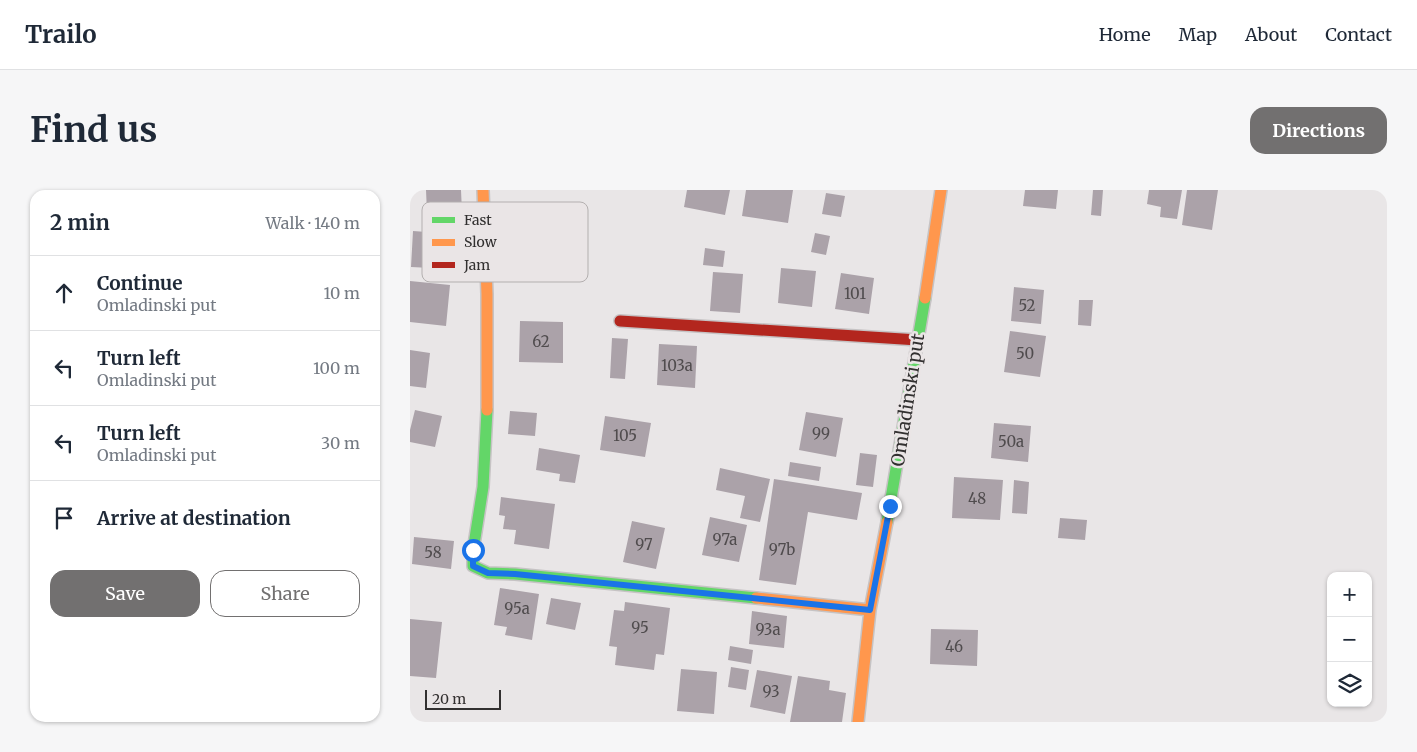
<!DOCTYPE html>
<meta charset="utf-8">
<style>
:root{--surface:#fff;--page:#f6f6f7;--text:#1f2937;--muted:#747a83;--line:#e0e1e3;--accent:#727070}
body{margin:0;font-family:Merriweather,serif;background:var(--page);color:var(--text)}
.controls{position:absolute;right:15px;bottom:15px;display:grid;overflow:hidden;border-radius:10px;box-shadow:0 1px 4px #0004}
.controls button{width:45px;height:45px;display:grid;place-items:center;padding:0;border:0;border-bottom:1px solid var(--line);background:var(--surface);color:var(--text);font:25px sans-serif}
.scale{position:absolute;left:15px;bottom:12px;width:76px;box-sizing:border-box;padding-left:5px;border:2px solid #323030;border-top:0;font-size:14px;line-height:18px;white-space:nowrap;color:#323030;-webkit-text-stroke:4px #eae5e6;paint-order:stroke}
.stop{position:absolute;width:15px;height:15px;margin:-11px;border:4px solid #1a73e8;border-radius:50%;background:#fff}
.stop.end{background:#1a73e8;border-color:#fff;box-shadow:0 1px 5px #0008}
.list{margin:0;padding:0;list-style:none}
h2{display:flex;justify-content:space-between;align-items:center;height:65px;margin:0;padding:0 20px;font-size:21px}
h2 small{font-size:16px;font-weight:400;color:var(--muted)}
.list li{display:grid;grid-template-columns:32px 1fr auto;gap:15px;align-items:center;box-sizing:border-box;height:75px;padding:0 20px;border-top:1px solid var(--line)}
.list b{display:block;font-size:19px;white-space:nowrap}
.list p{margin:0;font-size:16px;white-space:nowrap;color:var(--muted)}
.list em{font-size:16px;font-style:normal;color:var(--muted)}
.actions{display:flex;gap:10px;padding:15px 20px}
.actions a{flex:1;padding:11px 0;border:1px solid var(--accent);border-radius:15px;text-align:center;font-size:18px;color:var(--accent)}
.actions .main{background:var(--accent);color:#fff}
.icon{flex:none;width:28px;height:28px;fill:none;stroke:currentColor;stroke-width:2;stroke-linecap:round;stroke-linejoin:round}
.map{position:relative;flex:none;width:977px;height:532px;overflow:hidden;border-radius:15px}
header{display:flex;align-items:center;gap:30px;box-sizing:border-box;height:70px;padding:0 25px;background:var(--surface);border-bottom:1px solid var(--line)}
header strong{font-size:24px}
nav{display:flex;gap:28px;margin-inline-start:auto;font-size:18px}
.intro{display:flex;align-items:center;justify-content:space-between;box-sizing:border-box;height:120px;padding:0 30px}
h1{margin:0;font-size:35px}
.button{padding:12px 22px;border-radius:15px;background:var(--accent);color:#fff;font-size:18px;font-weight:700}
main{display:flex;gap:30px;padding:0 30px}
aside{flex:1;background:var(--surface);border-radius:15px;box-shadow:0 1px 4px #0004}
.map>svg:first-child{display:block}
</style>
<header>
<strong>Trailo</strong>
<nav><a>Home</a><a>Map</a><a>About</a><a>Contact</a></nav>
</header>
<div class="intro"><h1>Find us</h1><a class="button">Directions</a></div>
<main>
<aside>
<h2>2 min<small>Walk · 140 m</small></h2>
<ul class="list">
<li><svg class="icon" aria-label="ahead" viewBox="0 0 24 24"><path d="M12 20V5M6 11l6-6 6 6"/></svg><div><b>Continue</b><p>Omladinski put</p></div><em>10 m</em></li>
<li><svg class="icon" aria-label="left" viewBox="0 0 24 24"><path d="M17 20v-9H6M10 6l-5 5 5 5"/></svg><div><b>Turn left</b><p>Omladinski put</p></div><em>100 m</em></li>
<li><svg class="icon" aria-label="left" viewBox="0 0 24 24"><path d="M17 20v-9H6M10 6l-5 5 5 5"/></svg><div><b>Turn left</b><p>Omladinski put</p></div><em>30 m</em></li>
<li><svg class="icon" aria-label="arrive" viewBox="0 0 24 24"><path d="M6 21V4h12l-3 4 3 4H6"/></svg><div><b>Arrive at destination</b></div></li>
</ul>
<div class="actions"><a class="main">Save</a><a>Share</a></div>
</aside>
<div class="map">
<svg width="977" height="532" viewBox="0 0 977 532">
<rect width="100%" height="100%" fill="#e9e6e7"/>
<path fill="#aba2a9" d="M16,0H51L52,22L17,23Z
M277,0H320L315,25L274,17Z
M336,0H383L378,33L332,26Z
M615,0H648L646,19L613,16Z
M683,0H693L691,26L681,25Z
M739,0H772L767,29L750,27L751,17L737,14Z
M777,0H808L802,40L772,35Z
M416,3L435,6L431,27L412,24Z
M3,41L44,44L42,79L1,77Z
M405,43L420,46L416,65L401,62Z
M295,58L315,61L313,77L293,75Z
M371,78L406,81L402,117L368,113Z
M303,82L333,84L330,123L300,121Z
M431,83L464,88L459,124L425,119Z
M0,91L40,95L36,136L0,132Z
M604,97L634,100L631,134L601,131Z
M669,110H683L681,136L668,135Z
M110,131L153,132V173L109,172Z
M600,141L636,146L630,187L594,182Z
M202,148L218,149L215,189L200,188Z
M249,154L287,156L285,198L247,195Z
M0,160L20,163L16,198L0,196Z
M5,220L32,226L25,257L0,252V240Z
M100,221L127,223L125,246L98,244Z
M396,222L433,228L426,267L389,260Z
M195,226L241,233L235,267L190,260Z
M584,233L621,236L618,272L581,268Z
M129,258L170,265L165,293L149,291L150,284L126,280Z
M450,263L467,265L463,297L446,295Z
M380,272L411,277L409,291L378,286Z
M310,278L360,289L350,332L330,328L335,306L306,300Z
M544,287L593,290L590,330L542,328Z
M364,289L452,303L447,330L398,322L386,395L349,390Z
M604,290L619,292L617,324L602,323Z
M91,307L145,314L139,359L104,354L106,340L93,339L95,326L89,325Z
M300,327L337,335L329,372L292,365Z
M650,328L677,330L675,350L648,348Z
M222,331L255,338L246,379L213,372Z
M4,347L44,351L41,379L2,374Z
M90,398L129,404L122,450L95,445L97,437L84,435Z
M141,408L171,413L165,440L136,434Z
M215,412L260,418L254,465L246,464L244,480L205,475L207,457L199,456L204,420L214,421Z
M342,421L377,426L374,458L339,454Z
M0,429L32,432L26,488L0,486Z
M521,439L568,440L567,476L520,474Z
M320,456L343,460L341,474L318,470Z
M321,477L339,480L336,500L318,497Z
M271,479L307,482L304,524L267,521Z
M347,480L382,486L375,524L340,517Z
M388,486L420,491L419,500L436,503L432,532H380Z"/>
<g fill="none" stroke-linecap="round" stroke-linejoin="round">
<g stroke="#c6c3c4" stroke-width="14">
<path id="fast" d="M77,220L73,297L63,361V376L78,383L105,384L346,408
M477,332L515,108"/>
</g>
<g stroke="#c6c3c4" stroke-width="14">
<path id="slow" d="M73,0L77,104V220
M515,108L531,0
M346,408L460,420
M448,532L460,420L477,332"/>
</g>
<g stroke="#c6c3c4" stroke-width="14">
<path id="jam" d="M210,131L508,150"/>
</g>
<use href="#fast" stroke="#63d668" stroke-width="11"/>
<use href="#slow" stroke="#ff974d" stroke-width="11"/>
<use href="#jam" stroke="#b3261e" stroke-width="11"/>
</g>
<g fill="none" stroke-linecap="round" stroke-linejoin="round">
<path stroke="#1a73e8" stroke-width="6" d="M63,360V376L78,383L105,384L460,420L480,316"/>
</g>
<g text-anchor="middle" stroke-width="5" stroke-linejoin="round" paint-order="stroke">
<g font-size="15" fill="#504c4e">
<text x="445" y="109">101</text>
<text x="617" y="121">52</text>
<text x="131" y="157">62</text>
<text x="615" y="169">50</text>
<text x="267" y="181">103a</text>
<text x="411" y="249">99</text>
<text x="215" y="251">105</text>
<text x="601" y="257">50a</text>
<text x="567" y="314">48</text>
<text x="315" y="355">97a</text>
<text x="234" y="360">97</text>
<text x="372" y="365">97b</text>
<text x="23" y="368">58</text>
<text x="107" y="424">95a</text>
<text x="230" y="443">95</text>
<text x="358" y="445">93a</text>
<text x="544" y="462">46</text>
<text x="361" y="507">93</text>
</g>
<g font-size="18" fill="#323030" stroke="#eae5e6">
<text transform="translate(498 210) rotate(-81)" y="6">Omladinski put</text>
</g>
</g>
<rect x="12" y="12" width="166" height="80" rx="8" fill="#eae5e6" stroke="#b3afaf" stroke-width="1"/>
<rect x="22" y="27" width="23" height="6" fill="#63d668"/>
<rect x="22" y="49" width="23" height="7" fill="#ff974d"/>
<rect x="22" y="72" width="23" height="6" fill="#b3261e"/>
<g font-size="14" fill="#323030">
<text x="54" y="35">Fast</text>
<text x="54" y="57">Slow</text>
<text x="54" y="80">Jam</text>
</g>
</svg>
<div class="controls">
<button>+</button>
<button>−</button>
<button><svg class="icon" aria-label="layers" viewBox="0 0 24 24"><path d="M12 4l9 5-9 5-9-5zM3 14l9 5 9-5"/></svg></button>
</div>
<div class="scale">20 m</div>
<div class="stop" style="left:63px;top:360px"></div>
<div class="stop end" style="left:480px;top:316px"></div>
</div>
</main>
